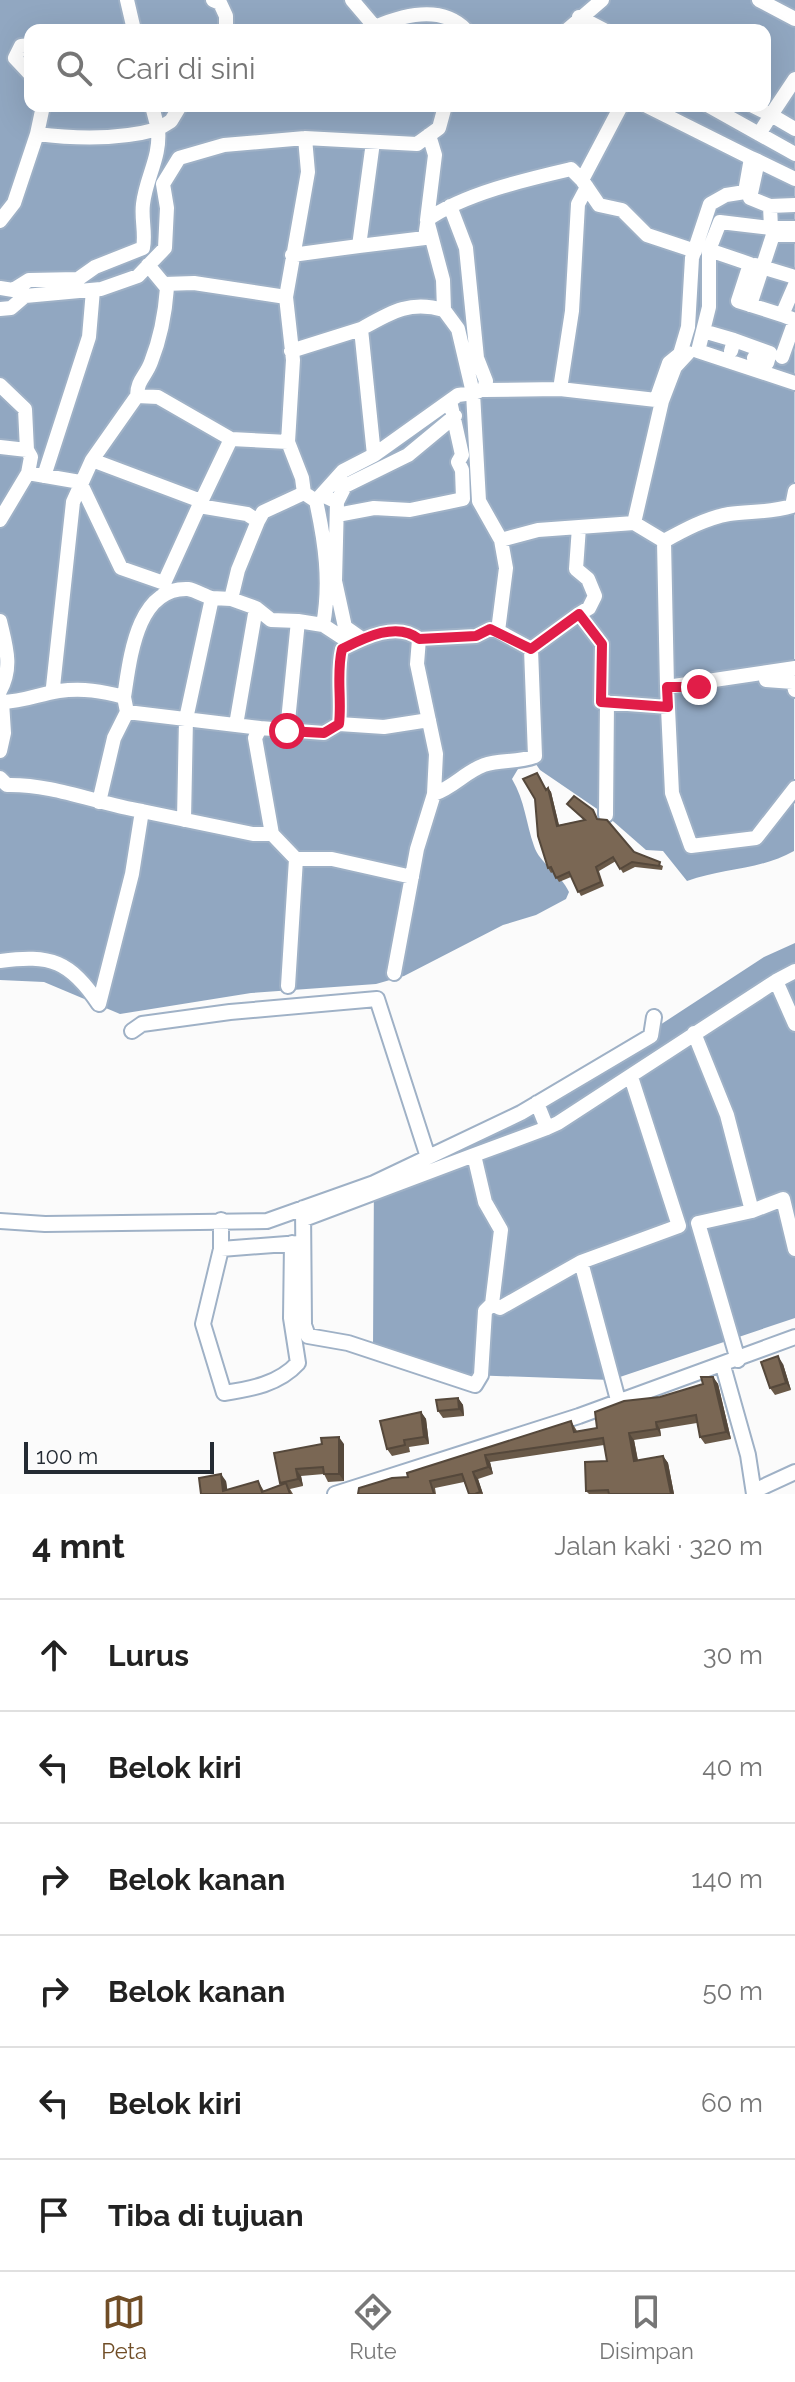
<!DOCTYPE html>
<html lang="id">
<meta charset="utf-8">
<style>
:root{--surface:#fff;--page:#f2f2f2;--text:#222;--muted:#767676;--line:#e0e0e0;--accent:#704d26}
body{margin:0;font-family:Raleway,sans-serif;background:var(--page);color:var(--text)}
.scale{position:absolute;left:24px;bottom:20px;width:190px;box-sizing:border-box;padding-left:8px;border:4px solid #242b33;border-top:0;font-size:22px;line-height:28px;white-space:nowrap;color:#242b33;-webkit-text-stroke:6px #fbfbfb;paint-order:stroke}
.stop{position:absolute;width:24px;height:24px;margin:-18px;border:6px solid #e11d48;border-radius:50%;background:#fff}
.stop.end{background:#e11d48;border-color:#fff;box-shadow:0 2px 8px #0008}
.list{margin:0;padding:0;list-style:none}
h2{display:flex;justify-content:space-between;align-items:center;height:104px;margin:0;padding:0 32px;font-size:34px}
h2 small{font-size:26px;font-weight:400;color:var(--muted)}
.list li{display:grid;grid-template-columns:52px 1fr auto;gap:24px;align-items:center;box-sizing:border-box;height:112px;padding:0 32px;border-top:2px solid var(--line)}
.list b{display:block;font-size:30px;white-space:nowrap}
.list em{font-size:26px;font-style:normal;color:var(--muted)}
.icon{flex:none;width:44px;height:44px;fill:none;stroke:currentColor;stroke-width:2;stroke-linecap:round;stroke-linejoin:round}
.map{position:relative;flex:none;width:795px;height:1494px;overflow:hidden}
.search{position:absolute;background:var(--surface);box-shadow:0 8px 32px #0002;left:24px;right:24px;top:24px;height:88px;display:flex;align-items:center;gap:20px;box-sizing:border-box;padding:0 28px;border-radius:16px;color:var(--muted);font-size:30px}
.sheet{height:776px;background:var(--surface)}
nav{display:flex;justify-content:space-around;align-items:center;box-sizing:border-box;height:112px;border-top:2px solid var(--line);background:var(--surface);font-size:22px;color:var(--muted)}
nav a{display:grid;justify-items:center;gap:4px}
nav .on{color:var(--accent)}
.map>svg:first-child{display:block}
</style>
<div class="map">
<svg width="795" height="1494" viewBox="0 0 795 1494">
<rect width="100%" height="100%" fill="#fbfbfb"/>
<path fill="#91a7c1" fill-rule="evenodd" d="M0,0H795L794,851C760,870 724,868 687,881L663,851L646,850L606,815L540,770L531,757L524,759L512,779C525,801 526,823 534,846C539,863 561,874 569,892L566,899L536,915L503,925L404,976L376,984L251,993L120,1014L44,982L0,980ZM30,30H765V106H30Z
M795,943V1318L611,1380L469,1375L373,1348L374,1176L568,1085L764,957Z"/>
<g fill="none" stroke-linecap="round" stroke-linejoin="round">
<g stroke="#9fb1c6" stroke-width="18">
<path id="minor" d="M127,0L134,30
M213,0L220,3L226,16V30
M352,0L375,27C403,15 442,5 466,30
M759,0L795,19
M579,17L604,30
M567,30L602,0
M30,45L21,46L15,58L30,74
M795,79L771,115L795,129
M43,106L37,134C77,139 119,140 158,129L152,106
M621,106L582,180L599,205L622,210L647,235L695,251
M647,106L751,158
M709,106L795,154
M753,106L771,115L759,134
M429,135L435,155L427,220C463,194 528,179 571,169L582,180
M795,179L758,161L750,198L770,206L795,205
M587,187L578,204L572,311L560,389L656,400
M450,206L466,248L477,358L486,381L484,390L560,389
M770,206L771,228L720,222L709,250V307L698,351L795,383
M427,220L443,280L444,310L458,329L473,393L479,391
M0,221L14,203L37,134
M795,228H771L773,235H795
M359,246L425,238L427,224
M709,250L750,264L738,301L782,315
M292,255L359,246L373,142
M755,265L795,277
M164,284L194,283L286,297L293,360L288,442
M795,285L782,315L795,320
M0,288L13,290L29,280L78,279L95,267L143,248C146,233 141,219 143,204C146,177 161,157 158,129L171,121L180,106
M286,297L308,172L305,138
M750,305L773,235
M0,309L11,308L25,296L101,289L138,276L165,248L167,208L163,184L179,158L224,145L305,138L417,144L439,128L445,106
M361,329C391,312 410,300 444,310
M703,331L734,340
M291,351L361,329L374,455L343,471L316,501
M731,351L734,340L770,353L767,363L754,358
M688,353L675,367L662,401L656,400L669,363L680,354L688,327L692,258L710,204L726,195L745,192L751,158L758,161
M782,357L795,321
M0,385L25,409L27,450
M137,396C137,380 146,376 151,362C161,337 165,315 167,288L148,265
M662,401L634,523L664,541C684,530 706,518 729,514C750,511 770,513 792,506L795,491
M0,447L27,450L31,457L28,473
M374,455L458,395L473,393L479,501L501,540L538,530L634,523
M92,460L137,396L158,397L231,439
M44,476L89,337L93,290
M80,482L121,568L164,583L166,590
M322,495L337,502L335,581L345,627L362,639
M337,502L345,486L408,455L455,416
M199,506L231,439L288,442L302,478L304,493
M337,515L374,508L410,510L463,499L462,470L458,462L462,455L450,401
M0,520L28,473L80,482
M258,521L263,512L304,493L316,501C325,542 331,582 323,625
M579,527L576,569L588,579L595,596L589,608L579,614L602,644L601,702L668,707
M501,540L506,568L498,631L531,649
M664,541L667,687L795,668
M164,583L199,506L247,514L258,521L238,570L231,599
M256,608L271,620L298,621
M0,621C6,647 13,667 0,691
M419,639L417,664L436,754L434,794C454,787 465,772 484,765C500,759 517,763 535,756L531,649L579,614
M766,680L793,682L795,690
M667,687L672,793L691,846L756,838L795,788
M57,691L53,687L73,502L92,460L201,501
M124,697C130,660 136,587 188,589C195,590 205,596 212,598
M127,712L260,728
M339,724C342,699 336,674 342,649C364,638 397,621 419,639L476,636L490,629L498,631
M287,731L298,621L323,625L352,644
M0,751L4,733L2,702C23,702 39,694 59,691C83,688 102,691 124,697L127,712L114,738L99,802
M0,778L7,785C54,784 95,803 142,811
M606,815L607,702
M184,820L186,719L212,598L231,599L256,608L236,725
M412,877L332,859H296L272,834L255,738L260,728L324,733L339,724L384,727L429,720
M0,961C51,954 70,961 99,1004L132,874L142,811L253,834H272
M394,973L417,849L434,794
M776,981L795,971
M288,986L296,859
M132,1031L142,1024L230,1012L377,999L428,1157
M694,1033L727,1115L752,1211L783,1199L795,1249
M537,1103L547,1128L558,1123L776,981L795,1024
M547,1128L474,1155L485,1202L501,1230L492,1304L500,1308L581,1262L618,1400
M303,1208L304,1325L308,1336L348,1343L475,1385L481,1375L485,1311L492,1304
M304,1219L474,1155
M221,1220V1249L300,1243
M0,1221L45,1224L267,1221L374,1183L521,1113L651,1036L654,1017
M221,1249L203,1324L224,1393C251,1389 279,1384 298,1363L291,1318L292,1243
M581,1262L679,1226L631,1077
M738,1360L698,1223L752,1211
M723,1366L748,1455L754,1494
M754,1491L795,1472
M335,1494L579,1416L795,1337"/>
</g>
<use href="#minor" stroke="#fff" stroke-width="14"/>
</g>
<path fill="#695948" d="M540,777L546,790L548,788L551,792L559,825L584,820L567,804L598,819L634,852L663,866L662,870L635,867L623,873L616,861L599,871L604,886L581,896L571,877L559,882L553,872L551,873L548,868Z
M783,1364L791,1390L775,1395L770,1388Z
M713,1377L718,1384L731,1439L705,1444L700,1437L697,1423L660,1429L661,1436L634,1440L638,1460L663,1456L668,1463L674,1494H589L586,1491L607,1461L604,1445L490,1462L493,1474L478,1479L483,1494H469L464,1482L435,1488L436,1494H358L571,1421L577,1431L597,1428L660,1397L703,1384Z
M458,1398L463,1405L464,1416L443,1418L438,1411Z
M421,1412L426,1419L429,1444L409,1447L410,1452L392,1456L387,1449Z
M344,1444V1481L328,1482L324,1474L301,1476L303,1486L290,1489L293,1494H201L226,1481L227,1490L258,1481L264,1491L282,1485L274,1453Z"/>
<path fill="#55483b" d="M548,788L551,792L560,830L557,826Z
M778,1356L783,1364L791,1390L786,1383Z
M713,1377L718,1384L731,1439L726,1432Z
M458,1398L463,1405L464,1416L459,1409Z
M421,1412L426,1419L429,1444L424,1437Z
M656,1422L660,1429L661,1436L657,1429Z
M629,1433L634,1440L639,1468L634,1461Z
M339,1437L344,1444V1481L339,1474Z
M485,1455L490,1462L493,1474L488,1467Z
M663,1456L668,1463L674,1494H671Z
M296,1469L301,1476L303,1486L298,1479Z
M473,1472L478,1479L483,1494L480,1492Z
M221,1474L226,1481L228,1494L223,1491Z"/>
<path fill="#7a6754" stroke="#55483b" stroke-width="2" d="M537,773L546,790L548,788L557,826L585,820L567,804L574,796L593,810L597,819L607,820L634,852L660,862L659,866L632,862L620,869L613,857L596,867L601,882L578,892L569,872L556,878L551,867L548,868L538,836L535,799L523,779Z
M778,1356L786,1383L770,1388L761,1362Z
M701,1377H713L726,1432L700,1437L696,1415L656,1422L657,1429L629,1433L634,1461L663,1456L671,1494H609L608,1490L586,1491L585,1462L607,1461L603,1438L485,1455L488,1467L473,1472L480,1492L475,1494H469L462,1474L430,1481L434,1494H358L359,1488L392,1478L408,1477L407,1473L571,1421L574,1432L597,1428L595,1412L624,1401L660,1397L703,1384Z
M458,1398L459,1409L438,1411L436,1400Z
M421,1412L424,1437L404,1440L405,1445L387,1449L380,1421Z
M339,1437V1474H324L323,1467L296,1469L298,1479L280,1483L274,1453L322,1444L321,1438Z
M221,1474L223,1491L258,1481L262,1492L286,1483L290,1494H201L199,1478Z"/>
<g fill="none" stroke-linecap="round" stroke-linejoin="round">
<path stroke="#e11d48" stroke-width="10" d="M287,731L324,733L339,724C342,699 336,674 342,649C364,638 397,621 419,639L476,636L490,629L531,649L579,614L602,644L601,702L668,707L667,687H699"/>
</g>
</svg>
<div class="scale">100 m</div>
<div class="stop" style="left:287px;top:731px"></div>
<div class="stop end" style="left:699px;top:687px"></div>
<div class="search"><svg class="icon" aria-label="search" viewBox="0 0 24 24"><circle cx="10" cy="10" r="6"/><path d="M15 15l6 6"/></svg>Cari di sini</div>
</div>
<section class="sheet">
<h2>4 mnt<small>Jalan kaki · 320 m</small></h2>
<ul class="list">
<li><svg class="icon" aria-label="ahead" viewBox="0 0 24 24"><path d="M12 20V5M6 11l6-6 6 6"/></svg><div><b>Lurus</b></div><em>30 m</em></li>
<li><svg class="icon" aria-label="left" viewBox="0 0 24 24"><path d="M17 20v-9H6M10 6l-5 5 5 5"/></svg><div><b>Belok kiri</b></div><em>40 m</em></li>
<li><svg class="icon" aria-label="right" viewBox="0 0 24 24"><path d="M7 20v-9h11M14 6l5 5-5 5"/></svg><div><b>Belok kanan</b></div><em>140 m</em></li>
<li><svg class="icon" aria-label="right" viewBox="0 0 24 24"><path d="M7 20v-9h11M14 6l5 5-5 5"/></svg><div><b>Belok kanan</b></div><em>50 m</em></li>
<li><svg class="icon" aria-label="left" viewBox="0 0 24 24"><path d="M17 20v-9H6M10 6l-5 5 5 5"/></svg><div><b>Belok kiri</b></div><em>60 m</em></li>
<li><svg class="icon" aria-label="arrive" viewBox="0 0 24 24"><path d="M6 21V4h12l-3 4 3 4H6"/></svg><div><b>Tiba di tujuan</b></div></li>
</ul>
</section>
<nav>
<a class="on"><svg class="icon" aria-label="map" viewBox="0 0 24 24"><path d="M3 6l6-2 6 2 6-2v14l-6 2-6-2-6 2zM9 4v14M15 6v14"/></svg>Peta</a>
<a><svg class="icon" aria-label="directions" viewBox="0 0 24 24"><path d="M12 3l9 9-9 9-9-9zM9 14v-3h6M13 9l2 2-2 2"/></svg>Rute</a>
<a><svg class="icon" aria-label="saved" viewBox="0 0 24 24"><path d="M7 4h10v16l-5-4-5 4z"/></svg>Disimpan</a>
</nav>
